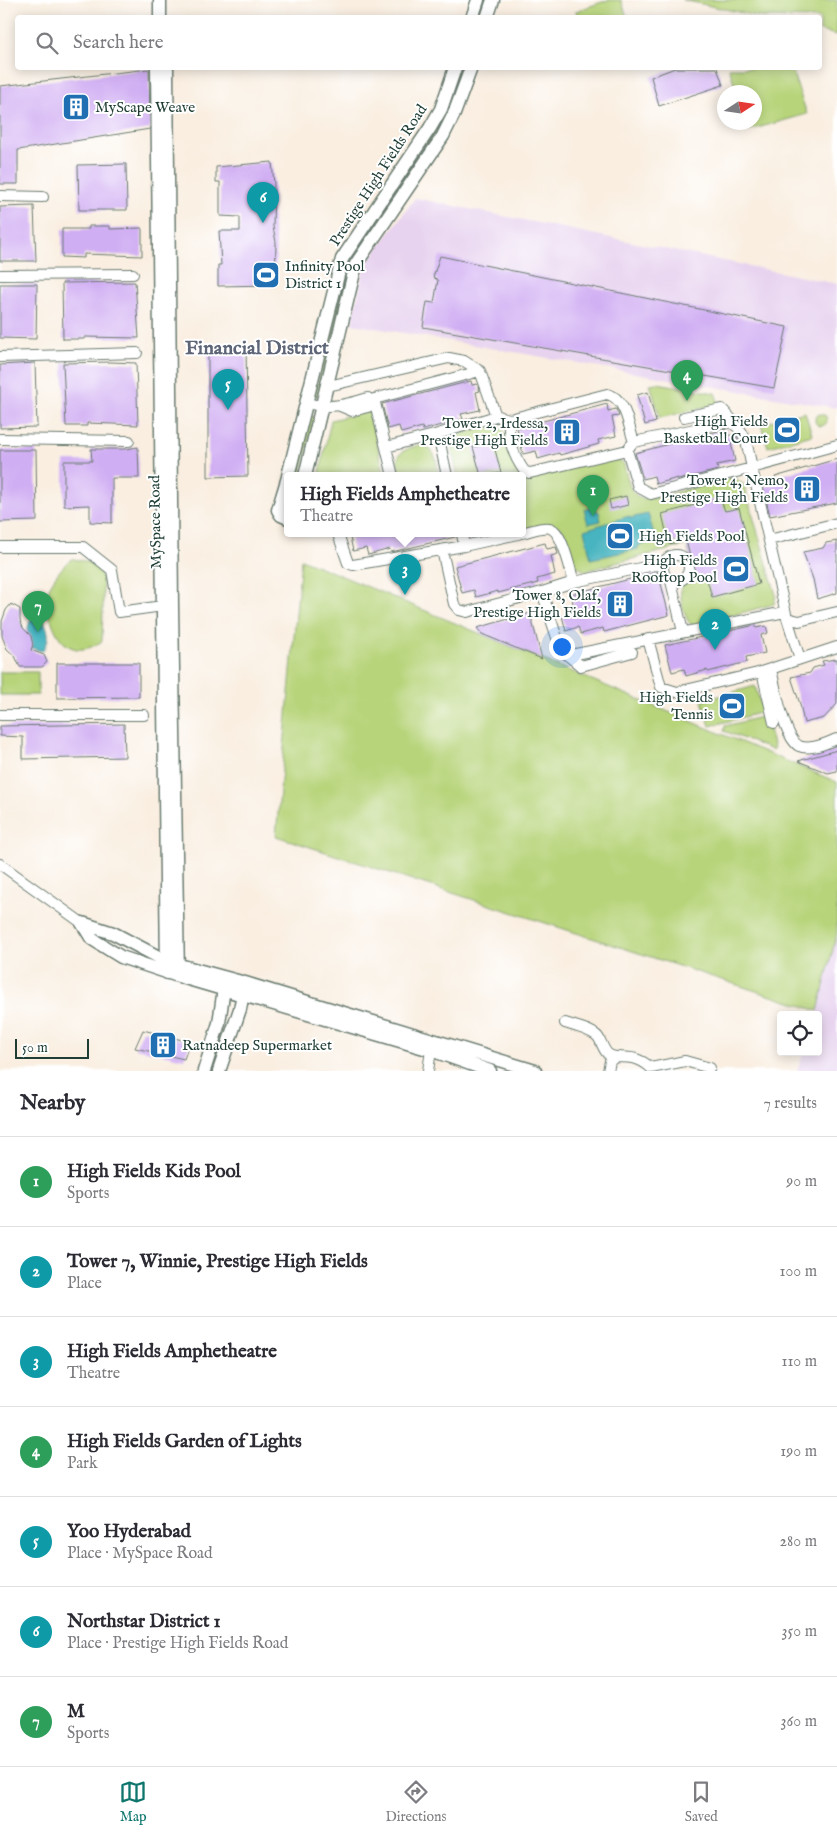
<!DOCTYPE html>
<meta charset="utf-8">
<style>
:root{--surface:#fff;--page:#f7f7f7;--text:#2b2b33;--muted:#7c7c81;--line:#e1e1e2;--accent:#0f766e}
body{margin:0;font-family:"IM FELL English",serif;background:var(--page);color:var(--text)}
.controls{position:absolute;right:15px;bottom:15px;display:grid;overflow:hidden;border-radius:5px;box-shadow:0 2px 12px #0003}
.controls button{width:45px;height:45px;display:grid;place-items:center;padding:0;border:0;border-bottom:1px solid var(--line);background:var(--surface);color:var(--text);font:25px sans-serif}
.compass{position:absolute;left:717px;top:85px;width:45px;height:45px;border-radius:50%;background:var(--surface);box-shadow:0 2px 12px #0003;rotate:78deg}
.scale{position:absolute;left:15px;bottom:12px;width:74px;box-sizing:border-box;padding-left:5px;border:2px solid #1f3d34;border-top:0;font-size:14px;line-height:18px;white-space:nowrap;color:#1f3d34;-webkit-text-stroke:4px #fff;paint-order:stroke}
.you{position:absolute;left:561px;top:646px;width:18px;height:18px;margin:-12px;border:4px solid #fff;border-radius:50%;background:#1a73e8;box-shadow:0 0 0 8px #1a73e833}
.badge{display:grid;place-items:center;width:32px;height:32px;border-radius:50%;background:var(--accent);color:#fff;font-size:16px;font-weight:700}
.pin{position:absolute;translate:-50% -41px;filter:drop-shadow(0 1px 2px #0008)}
.pin::after{content:'';position:absolute;top:26px;width:18px;height:15px;background:inherit;clip-path:polygon(0 0,100% 0,50% 100%)}
.popup{position:absolute;left:284px;top:472px;width:242px;height:65px;box-sizing:border-box;display:grid;place-content:center;border-radius:5px;background:var(--surface);filter:drop-shadow(0 1px 4px #0005);font-size:16px;white-space:nowrap;color:var(--muted)}
.popup b{font-size:19px;color:var(--text)}
.popup::after{content:'';position:absolute;left:50%;top:100%;margin-left:-10px;border:10px solid transparent;border-top-color:var(--surface)}
.list{margin:0;padding:0;list-style:none}
h2{display:flex;justify-content:space-between;align-items:center;height:65px;margin:0;padding:0 20px;font-size:21px}
h2 small{font-size:16px;font-weight:400;color:var(--muted)}
.list li{display:grid;grid-template-columns:32px 1fr auto;gap:15px;align-items:center;box-sizing:border-box;height:90px;padding:0 20px;border-top:1px solid var(--line)}
.list b{display:block;font-size:19px;white-space:nowrap}
.list p{margin:0;font-size:16px;white-space:nowrap;color:var(--muted)}
.list em{font-size:16px;font-style:normal;color:var(--muted)}
.icon{flex:none;width:28px;height:28px;fill:none;stroke:currentColor;stroke-width:2;stroke-linecap:round;stroke-linejoin:round}
.map{position:relative;flex:none;width:837px;height:1071px;overflow:hidden}
.search{position:absolute;background:var(--surface);box-shadow:0 2px 12px #0003;left:15px;right:15px;top:15px;height:55px;display:flex;align-items:center;gap:12px;box-sizing:border-box;padding:0 18px;border-radius:5px;color:var(--muted);font-size:19px}
.sheet{height:695px;background:var(--surface)}
nav{display:flex;justify-content:space-around;align-items:center;box-sizing:border-box;height:70px;border-top:1px solid var(--line);background:var(--surface);font-size:14px;color:var(--muted)}
nav a{display:grid;justify-items:center;gap:2px}
nav .on{color:var(--accent)}
.map>svg:first-child{display:block}
</style>
<div class="map">
<svg width="837" height="1071" viewBox="0 0 837 1071">
<rect width="100%" height="100%" fill="#fff"/>
<filter id="ink" filterUnits="userSpaceOnUse"><feTurbulence type="fractalNoise" baseFrequency=".02" numOctaves="2"/><feDisplacementMap in="SourceGraphic" scale="10" xChannelSelector="R" yChannelSelector="G"/><feConvolveMatrix kernelMatrix="1 2 1 2 8 2 1 2 1" color-interpolation-filters="sRGB"/></filter>
<filter id="wash" filterUnits="userSpaceOnUse"><feTurbulence type="fractalNoise" baseFrequency=".0096" numOctaves="4" result="noise"/><feDisplacementMap in="SourceGraphic" scale="20" xChannelSelector="R" yChannelSelector="G"/><feGaussianBlur stdDeviation="1.12" result="paint"/><feColorMatrix in="noise" values="0 0 0 0 0 0 0 0 0 0 0 0 0 0 0 0 0 1.4 0 .05"/><feComposite in="paint" operator="in"/></filter>
<g filter="url(#wash)">
<rect width="100%" height="100%" fill="#f9eee0"/>
<path fill="#e7d2ef" d="M415,198L837,284V408L352,324L364,267Z
M837,933V1071H797L804,1052H818L817,1015Z"/>
<path fill="#b7d47a" stroke="#6b8857" d="M608,0H621L627,17H578L576,11Z
M683,0H837V35L820,31V18L761,17Z
M729,68H791L807,114L750,130L747,123L754,122V92H737Z
M458,79L461,80L448,116L427,148L424,146L445,115Z
M412,164L415,167L351,263L318,397L315,395L347,262Z
M657,383L715,393L719,404L660,418L650,384Z
M369,411L385,476H319L331,420Z
M805,412L812,435L768,447L761,424Z
M815 420a6 6 0 1 1 12 0a6 6 0 1 1-12 0Z
M310,416L315,417L300,476H295Z
M490,425C515,424 507,464 522,476H458C447,433 449,436 490,425Z
M419,445C433,445 439,461 437,474L436,476H400C395,454 397,452 419,445Z
M612,457L624,464C629,483 630,503 654,498L734,477L744,485L776,595L774,604L693,626C684,621 678,594 682,584L694,575L687,545L585,571L575,565C560,525 572,519 522,531V477H536Z
M71,559C84,560 94,562 101,574C105,581 102,630 102,641C78,658 60,647 52,622C49,615 46,606 47,599C48,582 60,570 71,559Z
M301,559L837,782V933L818,1011L276,836Z
M0,672H38V695H0Z
M755,686L763,712L710,726L702,701Z
M765,716L774,748L772,750L724,731L725,726Z"/>
<path fill="#46b4c0" stroke="#32787a" d="M592,507L599,512L601,521L588,524L584,509Z
M648,514L656,541L638,546V549L591,559L584,530L629,516L630,518Z
M35,616L42,618C49,629 51,641 42,651L32,648L31,636L27,631L30,620Z"/>
<g id="blocks">
<path fill="#d0aef3" d="M675,68H717L723,85L659,106L651,77Z
M149,69L150,129L18,150V184H0V86Z
M272,162L274,184L273,227L276,242L275,285L218,286V265H221L219,231H240V217L220,216V182H216V167Z
M126,164L127,210H79L78,165Z
M34,206L36,261H0V207Z
M89,226H110V229L142,228V256L84,254V258L62,257V229H89Z
M440,256L787,327L774,388L423,327L427,302L434,303L438,280L433,277Z
M135,282L139,338L84,337L85,339H63L62,283Z
M0,284H37L36,339L0,338Z
M208,345H246L248,476L208,477Z
M111,362L136,363L138,425L87,423V426H66L63,363Z
M35,363L37,427L0,428V365Z
M471,381L472,385L477,384L480,391L476,392L480,410L461,414L463,419L423,430L422,427L401,433L399,426L388,429L382,404Z
M648,392L656,422L645,425L637,395Z
M607,404L608,411L616,409L619,416L612,417L616,436L598,440L599,444L560,455L559,453L538,459L536,451L523,454L517,428Z
M726,429L727,436L735,434L738,441L731,443L735,461L717,465L718,470L678,480V478L656,484L654,476L643,479L635,453Z
M493,442L501,473L481,476L473,447Z
M138,447L139,478H112V523L90,522V505L64,506V461H92L91,449H126Z
M0,450H36L37,521L0,522Z
M837,459V503L770,516L763,487L777,484L775,477Z
M626,496L628,505L611,509L609,500Z
M720,498L725,511L739,508L759,584L712,597L706,576L695,578L686,540L669,544L662,514Z
M362,534H455V537L409,548L391,552L390,549L368,555L366,548L353,551L350,537Z
M837,541V593L817,599L813,579L803,552L823,548L826,543Z
M545,543L547,549L556,547L557,550L558,554L551,556L555,574L537,579L538,583L498,593V591L476,597L474,590L462,593L455,566Z
M658,572L669,615L604,632L603,628L581,634L578,627L566,631L562,616L575,613L571,594Z
M11,604L20,609V620L23,628L31,636L33,645L31,650L44,655L47,662L42,667H20L15,656L7,649L2,636V621L6,610Z
M530,613L542,659L482,634L477,628Z
M756,625V628L766,626L768,633L761,635L765,653L746,657L747,662L708,672L707,670L686,676L684,669L672,672L665,645Z
M837,659V704L824,718L804,723L800,704L791,677L810,673L813,668L824,665L822,661Z
M57,663H139V697L57,698Z
M124,724L125,757L23,759V737L0,736V726Z
M837,750V771L828,773L798,761Z
M143,1030L190,1042L184,1059L135,1048Z"/>
</g>
</g>
<g filter="url(#ink)">
<use href="#blocks" fill-opacity="0" stroke="#6b7b70" stroke-width="1"/>
<g fill="none" stroke-linecap="round" stroke-linejoin="round">
<g stroke="#6b7b70" stroke-width="12">
<path id="minor" d="M0,196L43,197
M0,275L133,274
M0,357L137,353
M328,386L449,358L464,361L480,371L496,416L438,434L447,476
M306,403C328,409 346,405 368,398
M340,406L352,411L368,407
M496,416L510,419L607,394C626,398 628,425 634,442L727,422C747,425 748,452 752,468L837,445
M684,417L722,409L735,423
M510,419C506,437 514,457 525,472L530,473L627,450L631,445
M0,439L129,441
M386,447L438,434
M627,450L638,487L651,494L752,468L787,618L799,621L837,612
M393,476L374,399L480,371
M522,533C531,531 542,526 550,528C563,532 570,570 574,582L664,563
M338,534L348,563L353,565L464,546L518,534
M462,534L464,546
M769,540L837,523
M0,547H83L112,570L119,612L163,606
M442,550L454,604L459,610L467,612L542,592L559,644L566,654H576L785,612
M663 568a13 13 0 1 1 26 0a13 13 0 1 1-26 0Z
M671,581L683,632
M542,592L574,582
M787,618L800,659
M648,639L661,687L677,692L758,673L837,647
M566,654L581,666L632,652
M771,669C775,686 784,738 799,746C810,751 826,743 837,739
M762,672L774,723
M0,715H144
M0,864L82,923
M565,1023C574,1026 592,1030 598,1037C602,1042 603,1050 608,1054C617,1062 631,1050 651,1068L685,1061L710,1068
M428,1071L431,1050
M608,1071L610,1061L615,1057"/>
</g>
<g stroke="#6b7b70" stroke-width="15">
<path id="tertiary" d="M160,0V18
M472,18L478,0
M487,18L493,0
M157,68L167,973
M167,68L172,607L178,976
M288,476L342,259L430,128L441,109L455,68
M305,476L356,264L443,136L454,114L471,68
M288,477L278,510L281,515L288,518
M82,923L113,933L168,962L245,983L535,1071
M82,923L92,939L121,957L178,976L431,1050L490,1071
M204,1071L219,1023L225,981
M219,1071L240,1009L244,988"/>
</g>
<use href="#minor" stroke="#fff" stroke-width="10"/>
<use href="#tertiary" stroke="#fff" stroke-width="12"/>
</g>
</g>
<defs>
<g id="building-square" transform="scale(1.4375)"><rect x="-9" y="-9" width="18" height="18" rx="4" fill="#1f6fb2" stroke="#fff"/><path d="M-4-6H4V6H1V3H-1V6H-4ZM-2.5-4.3h1.7v1.8h-1.7ZM.8-4.3h1.7v1.8H.8ZM-2.5-1h1.7V.8h-1.7ZM.8-1h1.7V.8H.8Z" fill="#fff"/></g>
<g id="stadium-square" transform="scale(1.4375)"><rect x="-9" y="-9" width="18" height="18" rx="4" fill="#1f6fb2" stroke="#fff"/><path d="M0-5a6.5 5 0 1 0 0 10a6.5 5 0 1 0 0-10ZM-3.5-1.8h7v3.6h-7Z" fill="#fff"/></g>
</defs>
<g fill-rule="evenodd">
<use href="#building-square" x="76" y="107"/>
<use href="#stadium-square" x="266" y="275"/>
<use href="#stadium-square" x="787" y="430"/>
<use href="#building-square" x="567" y="432"/>
<use href="#building-square" x="807" y="489"/>
<use href="#stadium-square" x="620" y="536"/>
<use href="#stadium-square" x="736" y="569"/>
<use href="#building-square" x="620" y="604"/>
<use href="#stadium-square" x="732" y="706"/>
<use href="#building-square" x="163" y="1045"/>
</g>
<g text-anchor="middle" stroke-width="4" stroke-linejoin="round" paint-order="stroke">
<g font-size="15" fill="#1f3d34" stroke="#fff" text-anchor="end">
<text x="95" y="112" text-anchor="start">MyScape Weave</text>
<text x="285" y="271" text-anchor="start">Infinity Pool<tspan x="285" dy="17">District 1</tspan></text>
<text x="768" y="426">High Fields<tspan x="768" dy="17">Basketball Court</tspan></text>
<text x="548" y="428">Tower 2, Irdessa,<tspan x="548" dy="17">Prestige High Fields</tspan></text>
<text x="788" y="485">Tower 4, Nemo,<tspan x="788" dy="17">Prestige High Fields</tspan></text>
<text x="639" y="541" text-anchor="start">High Fields Pool</text>
<text x="717" y="565">High Fields<tspan x="717" dy="17">Rooftop Pool</tspan></text>
<text x="601" y="600">Tower 8, Olaf,<tspan x="601" dy="17">Prestige High Fields</tspan></text>
<text x="713" y="702">High Fields<tspan x="713" dy="17">Tennis</tspan></text>
<text x="182" y="1050" text-anchor="start">Ratnadeep Supermarket</text>
</g>
<g font-size="15" fill="#1f3d34" stroke="#fff">
<text transform="translate(378 175) rotate(-57)" y="5">Prestige High Fields Road</text>
<text transform="translate(155 522) rotate(-91)" y="5">MySpace Road</text>
</g>
<g font-size="20" font-weight="bold" fill="#5d6577" stroke="#fff">
<text x="257" y="354">Financial District</text>
</g>
</g>
</svg>
<div class="controls">
<button><svg class="icon" aria-label="locate" viewBox="0 0 24 24"><circle cx="12" cy="12" r="6"/><path d="M12 2v4M12 18v4M2 12h4M18 12h4"/></svg></button>
</div>
<svg class="compass" viewBox="-18 -18 36 36"><path d="M0-13l5 13h-10z" fill="#e53935"/><path d="M0 13l5-13h-10z" fill="#7c7c81"/></svg>
<div class="scale">50 m</div>
<div class="you"></div>
<div class="pin badge" style="left:593px;top:516px;background:#2e9e5b">1</div>
<div class="pin badge" style="left:715px;top:650px;background:#0f9aa8">2</div>
<div class="pin badge" style="left:405px;top:595px;background:#0f9aa8">3</div>
<div class="popup"><b>High Fields Amphetheatre</b>Theatre</div>
<div class="pin badge" style="left:687px;top:401px;background:#2e9e5b">4</div>
<div class="pin badge" style="left:228px;top:410px;background:#0f9aa8">5</div>
<div class="pin badge" style="left:263px;top:223px;background:#0f9aa8">6</div>
<div class="pin badge" style="left:38px;top:632px;background:#2e9e5b">7</div>
<div class="search"><svg class="icon" aria-label="search" viewBox="0 0 24 24"><circle cx="10" cy="10" r="6"/><path d="M15 15l6 6"/></svg>Search here</div>
</div>
<section class="sheet">
<h2>Nearby<small>7 results</small></h2>
<ul class="list">
<li><span class="badge" style="background:#2e9e5b">1</span><div><b>High Fields Kids Pool</b><p>Sports</p></div><em>90 m</em></li>
<li><span class="badge" style="background:#0f9aa8">2</span><div><b>Tower 7, Winnie, Prestige High Fields</b><p>Place</p></div><em>100 m</em></li>
<li><span class="badge" style="background:#0f9aa8">3</span><div><b>High Fields Amphetheatre</b><p>Theatre</p></div><em>110 m</em></li>
<li><span class="badge" style="background:#2e9e5b">4</span><div><b>High Fields Garden of Lights</b><p>Park</p></div><em>190 m</em></li>
<li><span class="badge" style="background:#0f9aa8">5</span><div><b>Yoo Hyderabad</b><p>Place · MySpace Road</p></div><em>280 m</em></li>
<li><span class="badge" style="background:#0f9aa8">6</span><div><b>Northstar District 1</b><p>Place · Prestige High Fields Road</p></div><em>350 m</em></li>
<li><span class="badge" style="background:#2e9e5b">7</span><div><b>M</b><p>Sports</p></div><em>360 m</em></li>
</ul>
</section>
<nav>
<a class="on"><svg class="icon" aria-label="map" viewBox="0 0 24 24"><path d="M3 6l6-2 6 2 6-2v14l-6 2-6-2-6 2zM9 4v14M15 6v14"/></svg>Map</a>
<a><svg class="icon" aria-label="directions" viewBox="0 0 24 24"><path d="M12 3l9 9-9 9-9-9zM9 14v-3h6M13 9l2 2-2 2"/></svg>Directions</a>
<a><svg class="icon" aria-label="saved" viewBox="0 0 24 24"><path d="M7 4h10v16l-5-4-5 4z"/></svg>Saved</a>
</nav>
